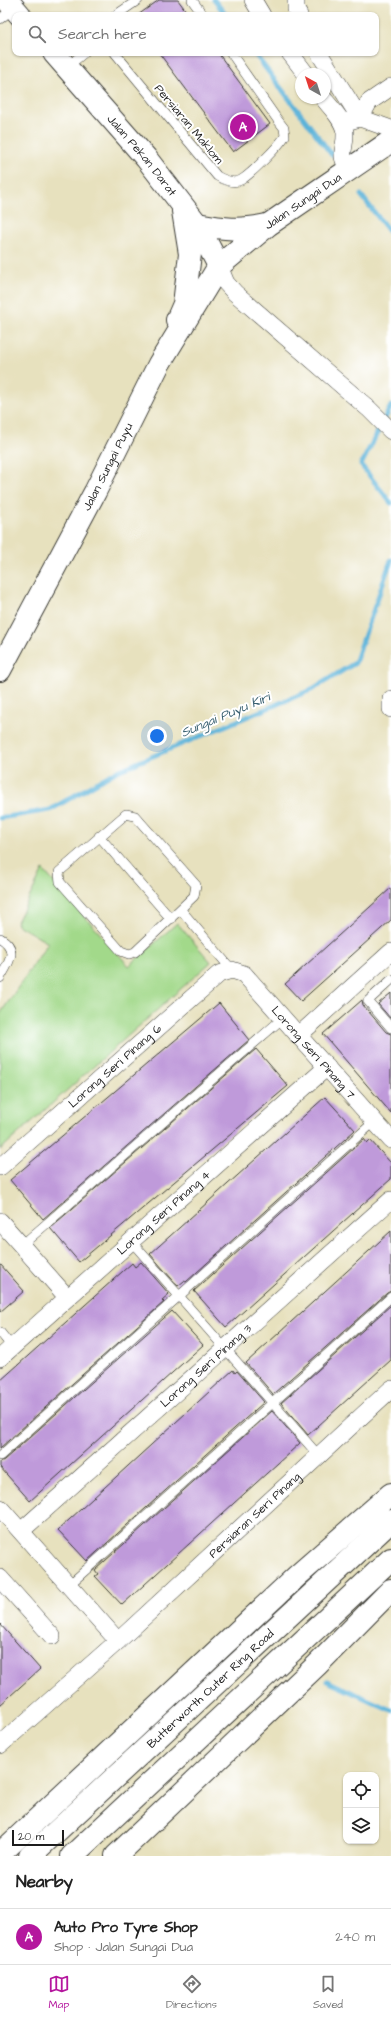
<!DOCTYPE html>
<meta charset="utf-8">
<style>
:root{--surface:#fff;--page:#f6f6f6;--text:#222;--muted:#767676;--line:#e0e0e0;--accent:#b5179e}
body{margin:0;font-family:"Architects Daughter",sans-serif;background:var(--page);color:var(--text)}
.controls{position:absolute;right:12px;bottom:12px;display:grid;overflow:hidden;border-radius:8px;box-shadow:0 1px 3px #0004}
.controls button{width:36px;height:36px;display:grid;place-items:center;padding:0;border:0;border-bottom:1px solid var(--line);background:var(--surface);color:var(--text);font:20px sans-serif}
.compass{position:absolute;left:295px;top:68px;width:36px;height:36px;border-radius:50%;background:var(--surface);box-shadow:0 1px 3px #0004;rotate:321deg}
.scale{position:absolute;left:12px;bottom:10px;width:52px;box-sizing:border-box;padding-left:4px;border:2px solid #1c1c1c;border-top:0;font-size:11px;line-height:14px;white-space:nowrap;color:#1c1c1c;-webkit-text-stroke:3px #fff;paint-order:stroke}
.you{position:absolute;left:157px;top:736px;width:14px;height:14px;margin:-10px;border:3px solid #fff;border-radius:50%;background:#1a73e8;box-shadow:0 0 0 6px #1a73e833}
.badge{display:grid;place-items:center;width:26px;height:26px;border-radius:50%;background:var(--accent);color:#fff;font-size:13px;font-weight:700}
.pin{position:absolute;translate:-50% -50%;border:2px solid #fff;box-shadow:0 1px 4px #0006}
.list{margin:0;padding:0;list-style:none}
h2{display:flex;justify-content:space-between;align-items:center;height:52px;margin:0;padding:0 16px;font-size:17px}
h2 small{font-size:13px;font-weight:400;color:var(--muted)}
.list li{display:grid;grid-template-columns:26px 1fr auto;gap:12px;align-items:center;box-sizing:border-box;height:56px;padding:0 16px;border-top:1px solid var(--line)}
.list b{display:block;font-size:15px;white-space:nowrap}
.list p{margin:0;font-size:13px;white-space:nowrap;color:var(--muted)}
.list em{font-size:13px;font-style:normal;color:var(--muted)}
.icon{flex:none;width:22px;height:22px;fill:none;stroke:currentColor;stroke-width:2;stroke-linecap:round;stroke-linejoin:round}
.map{position:relative;flex:none;width:391px;height:1856px;overflow:hidden}
.search{position:absolute;background:var(--surface);box-shadow:0 1px 3px #0004;left:12px;right:12px;top:12px;height:44px;display:flex;align-items:center;gap:10px;box-sizing:border-box;padding:0 14px;border-radius:8px;color:var(--muted);font-size:15px}
.sheet{height:108px;background:var(--surface)}
nav{display:flex;justify-content:space-around;align-items:center;box-sizing:border-box;height:56px;border-top:1px solid var(--line);background:var(--surface);font-size:11px;color:var(--muted)}
nav a{display:grid;justify-items:center;gap:2px}
nav .on{color:var(--accent)}
.map>svg:first-child{display:block}
</style>
<div class="map">
<svg width="391" height="1856" viewBox="0 0 391 1856">
<rect width="100%" height="100%" fill="#fff"/>
<filter id="ink" filterUnits="userSpaceOnUse"><feTurbulence type="fractalNoise" baseFrequency=".025" numOctaves="2"/><feDisplacementMap in="SourceGraphic" scale="8" xChannelSelector="R" yChannelSelector="G"/><feConvolveMatrix kernelMatrix="1 2 1 2 8 2 1 2 1" color-interpolation-filters="sRGB"/></filter>
<filter id="wash" filterUnits="userSpaceOnUse"><feTurbulence type="fractalNoise" baseFrequency=".012" numOctaves="4" result="noise"/><feDisplacementMap in="SourceGraphic" scale="16" xChannelSelector="R" yChannelSelector="G"/><feGaussianBlur stdDeviation="0.9" result="paint"/><feColorMatrix in="noise" values="0 0 0 0 0 0 0 0 0 0 0 0 0 0 0 0 0 1.4 0 .05"/><feComposite in="paint" operator="in"/></filter>
<g filter="url(#wash)">
<rect width="100%" height="100%" fill="#e7e1be"/>
<path fill="#a2d98a" stroke="#5f7a53" d="M43,870L129,966L177,923L211,962L0,1150V1014L48,943L16,924Z"/>
<g fill="none" stroke-linecap="round" stroke-linejoin="round">
<path stroke="#5cb3d9" stroke-width="5" d="M214,0L226,15
M254,53L332,155
M361,195L391,234
M391,406L361,465L391,503
M0,818L50,810L115,772L311,690L355,663L391,560
M327,1681L391,1710"/>
</g>
<g id="blocks">
<path fill="#bf9ada" d="M159,0H178L189,15H138Z
M159,53H218L270,124L233,152Z
M391,888V920L301,1001L285,984Z
M391,993V1019L378,1004Z
M362,1000L363,1005L386,1032L391,1034V1113L323,1034Z
M219,1003L249,1040L43,1219L10,1180Z
M256,1049L288,1086L79,1262L50,1228Z
M325,1097L355,1130L186,1282L184,1281L178,1286L150,1254Z
M364,1139L367,1143L370,1140L391,1163V1179L226,1327L194,1291Z
M391,1231V1291L387,1293L273,1394L246,1363Z
M141,1262L169,1294L162,1300L164,1302L0,1448V1381L132,1263L135,1267Z
M0,1264L24,1291L0,1312Z
M391,1305V1360L308,1435L281,1403Z
M172,1311L203,1345L30,1501L0,1467V1462L4,1460Z
M233,1370L235,1373L237,1371L264,1402L87,1561L58,1530Z
M272,1411L300,1443L122,1605L95,1576L98,1574L95,1570Z
M0,1624L40,1669L0,1705Z"/>
</g>
</g>
<g filter="url(#ink)">
<use href="#blocks" fill-opacity="0" stroke="#3a3a34" stroke-width="1"/>
<g fill="none" stroke-linecap="round" stroke-linejoin="round">
<g stroke="#3a3a34" stroke-width="10">
<path id="service" d="M192,0L203,15
M116,15L138,0
M0,19L14,8
M115,53L217,176C224,180 234,184 241,180C251,174 279,146 285,136L284,128L277,119L231,53
M67,67L84,53
M126,814L135,816L196,885L194,896L135,952L129,954L121,951L60,882L59,872Z
M99,836L171,919
M181,910L232,970
M0,938C20,949 8,964 0,978
M391,980L368,1001L391,1028
M131,1241L319,1456
M22,1245L283,1018
M0,1332L12,1347
M0,1456L375,1121
M69,1585L391,1297"/>
</g>
<g stroke="#3a3a34" stroke-width="18">
<g id="minor">
<path d="M253,0L262,15"/>
<path d="M296,0V10L299,15"/>
<path d="M290,53L306,74"/>
<path d="M319,53L360,118L369,102L391,87"/>
<path d="M323,98C331,108 344,120 345,133C346,151 337,151 349,170"/>
<path d="M349,121L360,118L391,129"/>
<path d="M219,266L226,283L235,293L369,409L391,431"/>
<path d="M391,699V709"/>
<path d="M298,1036L391,952"/>
<path id="s1" d="M0,1167L219,974L232,970L244,974L391,1140"/>
<path d="M0,1221L67,1297"/>
<path id="s2" d="M0,1358L327,1067"/>
<path d="M0,1508L118,1641"/>
<path id="s3" d="M21,1531L391,1200"/>
<path d="M0,1578L52,1636"/>
<path id="s4" d="M0,1745L118,1641L391,1389"/>
</g>
</g>
<g stroke="#3a3a34" stroke-width="24">
<g id="secondary">
<path d="M7,0L20,15"/>
<path id="s5" d="M54,53L146,158L197,224L219,266"/>
<path d="M197,224C225,229 239,231 267,225"/>
<path d="M177,320L184,304L190,254L183,211"/>
<path id="s6" d="M0,670L95,492L159,364L219,266L268,225L391,141"/>
</g>
</g>
<g stroke="#3a3a34" stroke-width="24">
<g id="motorway">
<path d="M0,1854L297,1576L391,1494"/>
<path id="s7" d="M30,1856L391,1521"/>
<path d="M72,1856L391,1559"/>
<path d="M116,1856L317,1665L391,1590"/>
</g>
</g>
<use href="#service" stroke="#fff" stroke-width="9"/>
<use href="#minor" stroke="#fff" stroke-width="17"/>
<use href="#secondary" stroke="#fff" stroke-width="22"/>
<use href="#motorway" stroke="#fff" stroke-width="22"/>
</g>
</g>
<g text-anchor="middle" stroke-width="4" stroke-linejoin="round" paint-order="stroke">
<g font-size="12" fill="#1c1c1c" stroke="#fff">
<text transform="translate(189 124) rotate(50)" y="4">Persiaran Maklom</text>
<text dy="4" stroke="none"><textPath href="#s5" startOffset="135">Jalan Pekan Darat</textPath></text>
<text dy="4" stroke="none"><textPath href="#s6" startOffset="566">Jalan Sungai Dua</textPath></text>
<text dy="4" stroke="none"><textPath href="#s6" startOffset="230">Jalan Sungai Puyu</textPath></text>
<text dy="4" stroke="none"><textPath href="#s1" startOffset="423">Lorong Seri Pinang 7</textPath></text>
<text dy="4" stroke="none"><textPath href="#s1" startOffset="153">Lorong Seri Pinang 6</textPath></text>
<text dy="4" stroke="none"><textPath href="#s2" startOffset="219">Lorong Seri Pinang 4</textPath></text>
<text dy="4" stroke="none"><textPath href="#s3" startOffset="248">Lorong Seri Pinang 3</textPath></text>
<text dy="4" stroke="none"><textPath href="#s4" startOffset="343">Persiaran Seri Pinang</textPath></text>
<text dy="4" stroke="none"><textPath href="#s7" startOffset="246">Butterworth Outer Ring Road</textPath></text>
</g>
<g font-size="13" font-style="italic" fill="#396071" stroke="#fff">
<text transform="translate(225 714) rotate(-23)" y="5">Sungai Puyu Kiri</text>
</g>
</g>
</svg>
<div class="controls">
<button><svg class="icon" aria-label="locate" viewBox="0 0 24 24"><circle cx="12" cy="12" r="6"/><path d="M12 2v4M12 18v4M2 12h4M18 12h4"/></svg></button>
<button><svg class="icon" aria-label="layers" viewBox="0 0 24 24"><path d="M12 4l9 5-9 5-9-5zM3 14l9 5 9-5"/></svg></button>
</div>
<svg class="compass" viewBox="-18 -18 36 36"><path d="M0-13l5 13h-10z" fill="#e53935"/><path d="M0 13l5-13h-10z" fill="#767676"/></svg>
<div class="scale">20 m</div>
<div class="you"></div>
<div class="pin badge" style="left:243px;top:127px">A</div>
<div class="search"><svg class="icon" aria-label="search" viewBox="0 0 24 24"><circle cx="10" cy="10" r="6"/><path d="M15 15l6 6"/></svg>Search here</div>
</div>
<section class="sheet">
<h2>Nearby<small></small></h2>
<ul class="list">
<li><span class="badge">A</span><div><b>Auto Pro Tyre Shop</b><p>Shop · Jalan Sungai Dua</p></div><em>240 m</em></li>
</ul>
</section>
<nav>
<a class="on"><svg class="icon" aria-label="map" viewBox="0 0 24 24"><path d="M3 6l6-2 6 2 6-2v14l-6 2-6-2-6 2zM9 4v14M15 6v14"/></svg>Map</a>
<a><svg class="icon" aria-label="directions" viewBox="0 0 24 24"><path d="M12 3l9 9-9 9-9-9zM9 14v-3h6M13 9l2 2-2 2"/></svg>Directions</a>
<a><svg class="icon" aria-label="saved" viewBox="0 0 24 24"><path d="M7 4h10v16l-5-4-5 4z"/></svg>Saved</a>
</nav>
